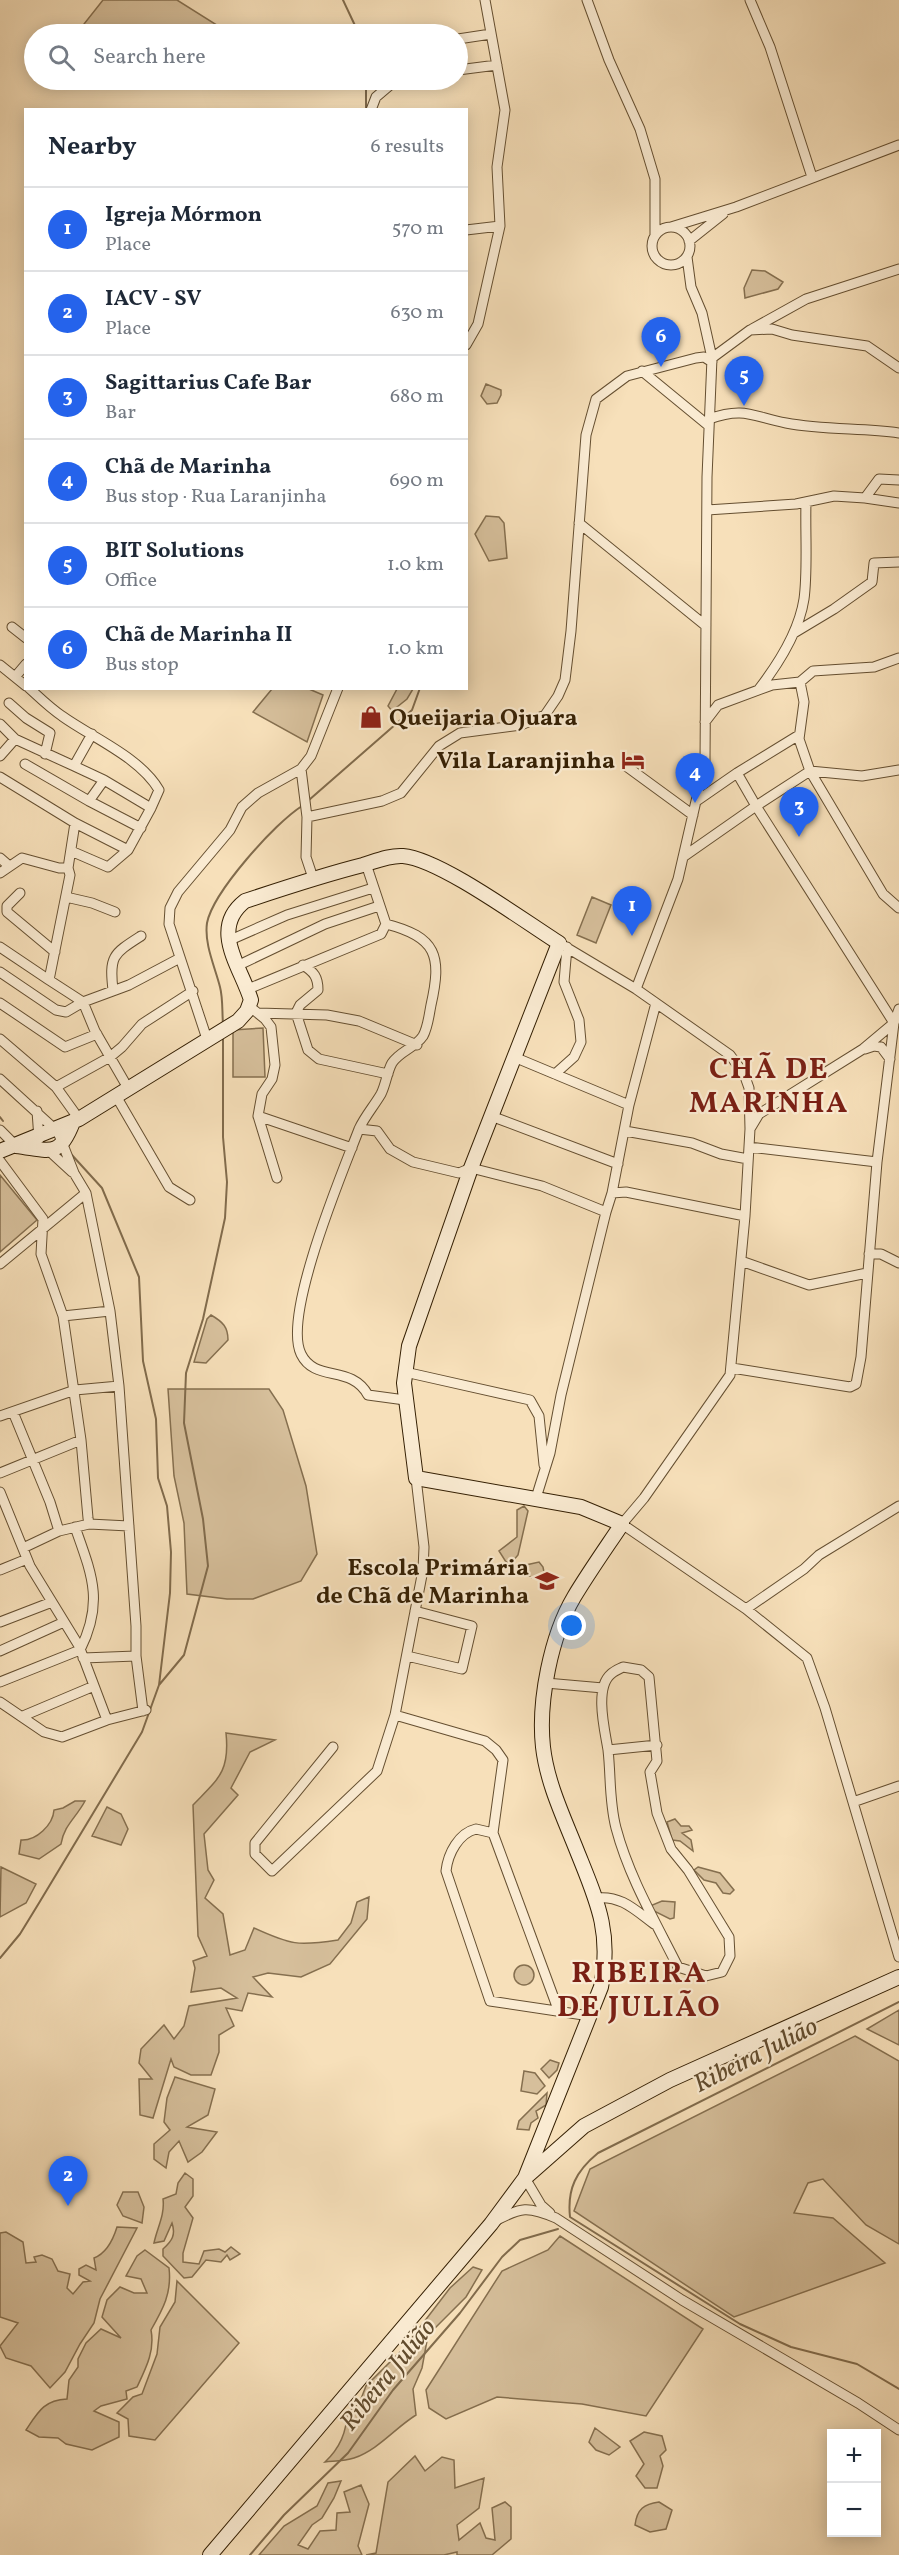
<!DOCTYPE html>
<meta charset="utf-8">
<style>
:root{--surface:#fff;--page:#f2f2f3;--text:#1f2937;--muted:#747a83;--line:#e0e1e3;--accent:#2563eb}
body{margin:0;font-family:Vollkorn,serif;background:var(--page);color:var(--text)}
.controls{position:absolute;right:18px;bottom:18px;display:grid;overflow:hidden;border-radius:0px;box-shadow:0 3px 15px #0003}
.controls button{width:54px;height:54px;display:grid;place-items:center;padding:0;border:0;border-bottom:2px solid var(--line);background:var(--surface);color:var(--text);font:30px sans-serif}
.you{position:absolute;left:572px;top:1626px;width:21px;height:21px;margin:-15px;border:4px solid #fff;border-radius:50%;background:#1a73e8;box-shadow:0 0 0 9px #1a73e833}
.badge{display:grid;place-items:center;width:39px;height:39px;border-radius:50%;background:var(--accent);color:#fff;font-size:20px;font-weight:700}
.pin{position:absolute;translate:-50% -50px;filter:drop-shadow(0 2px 3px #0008)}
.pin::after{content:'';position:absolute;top:32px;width:21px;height:18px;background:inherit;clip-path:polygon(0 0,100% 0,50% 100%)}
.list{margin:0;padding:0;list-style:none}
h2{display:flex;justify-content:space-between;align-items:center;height:78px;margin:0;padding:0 24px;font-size:26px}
h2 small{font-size:20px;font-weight:400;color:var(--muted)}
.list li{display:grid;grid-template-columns:39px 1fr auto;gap:18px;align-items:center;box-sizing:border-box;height:84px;padding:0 24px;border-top:2px solid var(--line)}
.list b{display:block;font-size:22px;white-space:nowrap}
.list p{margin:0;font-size:20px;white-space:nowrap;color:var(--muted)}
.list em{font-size:20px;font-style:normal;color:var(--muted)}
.icon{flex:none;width:33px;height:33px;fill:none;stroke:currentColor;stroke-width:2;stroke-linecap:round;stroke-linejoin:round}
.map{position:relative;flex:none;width:899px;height:2555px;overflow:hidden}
.search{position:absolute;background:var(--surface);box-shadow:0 3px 15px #0003;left:24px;top:24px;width:444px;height:66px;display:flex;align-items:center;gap:15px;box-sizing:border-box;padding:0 21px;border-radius:33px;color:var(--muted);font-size:22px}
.panel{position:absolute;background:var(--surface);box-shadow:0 3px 15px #0003;left:24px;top:108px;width:444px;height:582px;border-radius:0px}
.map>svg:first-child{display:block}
</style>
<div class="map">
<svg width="899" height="2555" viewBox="0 0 899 2555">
<rect width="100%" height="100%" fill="#f7e0ba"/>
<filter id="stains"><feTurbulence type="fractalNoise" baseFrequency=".00333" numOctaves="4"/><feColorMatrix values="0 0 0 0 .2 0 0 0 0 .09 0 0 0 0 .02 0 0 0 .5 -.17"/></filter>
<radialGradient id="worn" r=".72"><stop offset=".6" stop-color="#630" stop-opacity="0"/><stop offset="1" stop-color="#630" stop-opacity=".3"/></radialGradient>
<path fill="#d6bf9b" stroke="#856f4f" stroke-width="1.5" d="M103,0H177L220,27L225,34H90L84,24Z
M752,270L765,271L783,282L778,289L745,298L744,288Z
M486,384L501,390V395L497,403L487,404L481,396Z
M486,516L499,517L504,523L507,558L489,561L475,534Z
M272,689H309L323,695L307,742L253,712Z
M397,689H413L407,699L392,711L388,706Z
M592,897L611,905L596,943L577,935Z
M263,1028L265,1077H233V1030Z
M0,1175L37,1220L0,1252Z
M211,1315C223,1322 228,1327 228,1340L206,1363L194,1362L207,1319Z
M168,1389H269L283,1410L306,1486L317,1554L301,1581L253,1599H227L187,1594L184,1523L174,1476Z
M524,1506L528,1511L518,1555L512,1562H506L499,1551L517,1537V1510Z
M539,1562L543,1567L545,1577L532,1578L523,1572L526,1565Z
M226,1733L275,1740L250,1752L231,1788L238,1795L204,1834L208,1870L214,1880L205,1898L223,1914L230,1955L245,1950L254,1928C291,1945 298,1946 338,1940L351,1923L357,1902L369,1897L367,1919L330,1964L301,1977L268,1973L253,1977L272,1997L248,1993L242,2011L226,2008L234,2026L219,2035V2052L211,2075H191L174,2067L171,2059L153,2118L140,2115L139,2079H152L139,2063L141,2049L164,2025L174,2039L184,2026L189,2006L237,1998L221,1988L191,1992L195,1968L193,1961L207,1956L198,1936L193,1805C218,1779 230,1772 226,1733Z
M75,1801H85C76,1818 64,1825 61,1844L39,1859L19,1854L21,1840C36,1841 53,1825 54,1810L63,1808Z
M107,1807L121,1814L128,1829L121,1845L92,1836Z
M675,1819L681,1826H689L692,1830L682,1833L691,1840L693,1851L680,1841L672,1840L667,1822Z
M1,1867L36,1884L26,1903L0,1917Z
M698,1867L720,1873L734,1890L730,1894L723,1893L716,1883L704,1880L694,1870Z
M662,1901L675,1902L674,1918L670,1919L654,1911L650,1906Z
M514 1975a10 10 0 1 1 20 0a10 10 0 1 1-20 0Z
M899,2010V2045L867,2029Z
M855,2036L899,2061V2244L866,2225L823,2179L808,2183L794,2213L833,2218L885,2263L734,2317L574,2211L590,2169Z
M550,2060L559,2063L557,2070L549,2078L541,2069Z
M524,2071L535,2073L545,2086L537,2094L521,2091Z
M175,2077L215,2089L208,2115L187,2127L217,2132L202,2152L188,2162L179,2141L169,2152L166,2168L154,2159V2144L170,2130L164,2122L167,2098Z
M547,2093L546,2105L536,2111L538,2118L531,2123L529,2130L517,2129L519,2121Z
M185,2173L193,2179V2196L185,2207L193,2218L183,2253V2262L199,2264L204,2251L219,2249L225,2252L231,2247L240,2254L230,2260L227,2255L221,2262L206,2260L192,2277L184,2278L163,2256V2249C172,2241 176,2235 172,2223L164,2241L154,2243C157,2228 165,2215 163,2199L176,2194L178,2183Z
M123,2192H138L144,2207L142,2223L123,2216L117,2205Z
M117,2227L137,2228L100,2299L94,2323L80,2344L65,2372L50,2388L31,2366L6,2358L0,2346L18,2323L0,2317V2233L6,2232L23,2242L26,2263L36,2262L34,2257L42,2255L52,2259L58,2271L70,2274L67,2288L73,2294L83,2282L90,2281L79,2275V2269L86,2265L96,2270L94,2258C107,2253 113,2240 117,2227Z
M560,2236L703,2329L646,2416L582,2404L497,2397L446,2419L429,2408L426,2390L502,2271L548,2250Z
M145,2250L169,2268C172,2293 163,2309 151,2330C155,2351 146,2368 137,2387L126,2391L127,2399L101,2406L94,2411L119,2422V2437L92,2450L66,2444L58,2438L39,2437L26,2430C38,2412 44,2400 67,2399L69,2380L78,2367V2359L86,2343L101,2329L121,2338L102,2317L107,2300L120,2287L134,2293H147L141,2279L126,2276L137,2256Z
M473,2267L482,2270L466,2297L428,2335L422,2368L413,2389L416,2415C395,2428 378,2450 354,2458C345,2461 334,2461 325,2462C340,2448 347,2432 347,2412L359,2404L366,2386L404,2348L450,2288Z
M177,2281L239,2343L155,2440L129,2436L128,2419L117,2413L133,2397L142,2394L157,2354L160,2327L175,2302Z
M595,2428L620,2447L609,2455L596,2450L589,2442Z
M644,2432L662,2436L666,2450L660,2456L663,2466L657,2488H645L636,2476L644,2464L630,2441Z
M415,2456L425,2471L442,2457L454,2460L455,2488L484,2478L479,2508L457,2525L459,2540L480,2523L486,2538L495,2540L492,2508L505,2502L511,2507V2539L492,2555H457V2552L444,2555H366L376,2553L388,2482Z
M341,2481L334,2498L322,2518L312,2525L298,2545L308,2549L320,2531L336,2530L337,2513L350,2512L344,2492L361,2485L369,2504L358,2546L362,2555H259L284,2526L317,2506L328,2483Z
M659,2502L672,2510L666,2529L650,2532L635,2525C637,2509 644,2504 659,2502Z"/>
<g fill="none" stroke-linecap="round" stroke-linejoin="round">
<path stroke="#816b4c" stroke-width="2" d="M343,0L359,34
M366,110V80
M309,800L412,710L420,688
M223,1024C222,1012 223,998 220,987C215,967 204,944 207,923C213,892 275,823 302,806
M0,1117L3,1121
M159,1685L184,1655L208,1566L203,1519L184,1423L186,1373L203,1319L225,1218L227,1182L223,1137V1036
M0,1958L20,1934L39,1903L142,1732L159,1685L170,1593L171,1552L167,1506L158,1478L156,1419L143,1361L139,1277L102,1188L71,1154
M899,2002L598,2153C576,2171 567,2189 570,2217L740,2324L791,2347L857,2364L899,2389
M250,2555L284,2515L348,2453L393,2390L460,2313L502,2257L520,2240L558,2229"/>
<g stroke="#654f31" stroke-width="11">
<path id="street" d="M587,0L609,60L640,129L655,179V236
M750,0L770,47L812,177
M458,39L491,34
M458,70L497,65
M371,110L376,97L396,80
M671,227L736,207L899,145
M652 246a19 19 0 1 1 38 0a19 19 0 1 1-38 0Z
M466,230L500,226
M689,241L723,214
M752,329L806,299L899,269
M466,345L478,324L500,226L497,167L505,110L485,0
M712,358L750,330L772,329L792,335L867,346L899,368
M642,371L709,426
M709,419C745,406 753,417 786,423C823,430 862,428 899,433
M865,498L899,503
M707,510L796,504L834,496L865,498L879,479L899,480
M579,523L706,626
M12,627L26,638
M794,633L834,609L872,582L874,563L899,562
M899,658L874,667L813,671L800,682L804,702L799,739L810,771L862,776L899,770
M0,665L26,686
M15,677L26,664
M29,688C40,698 50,708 62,716C91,737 140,757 159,790L151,808
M759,689C779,663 799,632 804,599C808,569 805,533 806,502
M9,703L26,718L50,733L45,754
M705,722L718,705L772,685L800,682
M0,724L15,739L74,766
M92,734L74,766L104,780
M0,756L15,739
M25,764L89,801
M626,766L693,815
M301,769L307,817L306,857L313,878
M737,773L799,735
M0,777L75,823L68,868L70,875L49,980L83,1002L95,1031L128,1088
M307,817L382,801L401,793L439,746L460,733L521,725L545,715L558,696L565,680L571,631L586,435L596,399L627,376L696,358L704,357L712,362
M128,850L151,808L104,780L89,801L141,828
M71,851L108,867L128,850L75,823
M683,857L756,806L737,773L698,800
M0,858L8,865L7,866
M0,873L22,858L59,868H68
M20,893L7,906V912L55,952
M66,897L92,903L115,912
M228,941L287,915L373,888
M559,943L636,989L730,1055L744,1074L749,1088L750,1129L745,1216L730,1375L644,1498L622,1524L746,1609L807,1658L825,1708L899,1957
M0,947L49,980
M303,965C314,972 318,977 318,990L300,1005L296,1013L308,1050L319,1059L388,1074
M237,966L325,924L379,906
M0,972L56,1010L66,1012L83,1002L129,985L180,958
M248,989L381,934L386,924L366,864
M636,989L678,879L705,762L707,477L712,358L702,313L691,287L687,257
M113,990C109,956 113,954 141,936
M0,1003L65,1047L97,1034
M249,1006L265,1019L271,1027L275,1065L272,1079L262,1094L258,1116L352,1148
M258,1013L327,1015L359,1021L417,1045
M894,1023L756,806L810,771L883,894L899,908
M894,1023L899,1009
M0,1039L56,1087L110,1057L122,1047L142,1024L193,991
M207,1039L169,924L170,908L178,892L230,830L242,807L258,793L301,769L311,756L338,688
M865,1049L874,1046L881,1047L890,1059
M514,1057L629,1105
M555,1074L574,1057L581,1042L579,1020L564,982L567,947
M0,1079L58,1132L74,1173L86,1193L89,1208L110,1311L119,1386L136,1626V1656L143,1711
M56,1087L79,1119
M116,1096L169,1187L190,1200
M37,1111L39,1139
M258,1116L277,1178
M491,1116L618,1164
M359,1129C365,1116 374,1106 381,1094C386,1084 387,1072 392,1063C400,1051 415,1048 423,1036C428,1027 429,1015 431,1005C442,956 437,937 386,924
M0,1130L16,1146
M625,1131L692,1143L721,1154L748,1159
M749,1147L877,1162
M47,1149L72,1172
M0,1161L43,1219L41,1254L63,1316L81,1440L88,1518L89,1524L59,1531L23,1548
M612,1193L629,1105L656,1003
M869,1254H881L899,1263
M741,1261L809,1285L867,1273
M0,1264L86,1193
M63,1316L110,1311
M732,1368L850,1387L856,1384L861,1357L877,1162L894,1023L863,1049L759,1114L750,1129
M405,1372L530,1400L539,1416L544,1465
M405,1400L368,1395C351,1364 315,1383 301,1354C282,1315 343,1171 359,1129L377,1131L390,1149L413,1162L459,1173L471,1168L542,1186L606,1212L612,1193L626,1192L745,1216
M13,1412L50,1502L59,1531
M0,1416L75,1390L119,1386
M0,1473L81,1440
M0,1492L30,1566L79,1646L107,1720
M536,1498L550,1453L561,1395L606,1212
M89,1524L129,1526
M0,1570L27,1559
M746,1609L804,1569L819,1555L899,1506
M0,1622L52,1602
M0,1651L64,1622
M407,1656L462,1669L472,1626L415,1611
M83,1658L136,1656
M623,1667L641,1670L649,1677L657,1761L650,1772L657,1813L671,1849L688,1870L729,1937L730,1956L722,1972L706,1976L678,1967C655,1921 629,1877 616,1828C609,1801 611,1776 608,1750C605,1731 594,1688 611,1674C614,1671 619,1669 623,1667Z
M0,1682L80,1650C104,1602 92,1575 75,1527
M546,1683L603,1688
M0,1702L44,1732L62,1737L107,1720L146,1710
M395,1715L485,1741L496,1750L503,1760L493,1833L559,2012
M23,1716L94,1686
M333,1747L255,1843V1854L272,1871L377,1771L395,1715L423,1570L424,1547L416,1478
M608,1750L657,1745
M853,1802L899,1786
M493,1833L476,1829C459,1833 448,1853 446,1871L490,2001L590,2016
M596,1898C621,1895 635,1910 654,1924
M525,2178L541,2205L550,2213
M495,2221C521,2207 528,2206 556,2218L682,2300L858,2403L899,2430"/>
</g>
<g stroke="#341f03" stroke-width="16">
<path id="secondary" d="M16,1146C50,1150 59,1159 73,1122
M0,1151L79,1119L238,1021L247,1011L251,1000C241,967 209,929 245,901C284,888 323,875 363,865C376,861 390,855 403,856C440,859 524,921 559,943L471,1168L409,1346L404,1383L416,1478L581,1507L622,1524C606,1548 589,1572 574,1597C551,1636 538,1701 543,1747C547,1783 564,1818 577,1851C597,1901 612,1932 601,1987L525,2178
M210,2555L491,2224L525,2178L584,2126L670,2080L899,1977"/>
</g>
<use href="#street" stroke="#faebd2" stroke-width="9"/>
<use href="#secondary" stroke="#faebd2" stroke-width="14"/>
</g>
<defs>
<g id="shop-bare" transform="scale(1.8)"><path d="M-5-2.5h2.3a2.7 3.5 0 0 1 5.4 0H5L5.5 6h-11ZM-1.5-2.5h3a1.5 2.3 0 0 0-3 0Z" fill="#8f2418" stroke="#faebd2" stroke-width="2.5" paint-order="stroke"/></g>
<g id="hotel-bare" transform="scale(1.8)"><path d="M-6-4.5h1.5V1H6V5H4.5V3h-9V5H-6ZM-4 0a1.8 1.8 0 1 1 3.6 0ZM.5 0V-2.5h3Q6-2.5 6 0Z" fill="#8f2418" stroke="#faebd2" stroke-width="2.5" paint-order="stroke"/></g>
<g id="school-bare" transform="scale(1.8)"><path d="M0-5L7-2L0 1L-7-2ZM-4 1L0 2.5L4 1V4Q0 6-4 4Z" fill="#8f2418" stroke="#faebd2" stroke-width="2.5" paint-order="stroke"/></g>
</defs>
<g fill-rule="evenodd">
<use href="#shop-bare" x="371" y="717"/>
<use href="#hotel-bare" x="633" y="760"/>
<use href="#school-bare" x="547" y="1581"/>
</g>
<g text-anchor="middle" stroke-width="4.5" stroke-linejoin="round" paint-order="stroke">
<g font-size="24" font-weight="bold" fill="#341f03" stroke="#faebd2" text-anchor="end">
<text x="389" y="725" text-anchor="start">Queijaria Ojuara</text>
<text x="615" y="768">Vila Laranjinha</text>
<text x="529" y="1575">Escola Primária<tspan x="529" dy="28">de Chã de Marinha</tspan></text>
</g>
<g font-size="26" font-style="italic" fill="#614b2d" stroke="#faebd2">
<text transform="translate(755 2054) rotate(-27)" y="9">Ribeira Julião</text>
<text transform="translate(387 2374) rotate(-51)" y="9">Ribeira Julião</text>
</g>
<g font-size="30" font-weight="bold" letter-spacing="1.5" fill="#7a1f14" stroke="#faebd2">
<text x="769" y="1078">CHÃ DE<tspan x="769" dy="34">MARINHA</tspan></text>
<text x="639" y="1982">RIBEIRA<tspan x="639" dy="34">DE JULIÃO</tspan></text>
</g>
</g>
<rect width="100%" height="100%" filter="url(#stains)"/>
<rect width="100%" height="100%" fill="url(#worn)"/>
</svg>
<div class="controls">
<button>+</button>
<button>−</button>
</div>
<div class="you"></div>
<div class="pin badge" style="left:632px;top:936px">1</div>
<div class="pin badge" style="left:68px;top:2206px">2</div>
<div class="pin badge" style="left:799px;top:837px">3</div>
<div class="pin badge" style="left:695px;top:803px">4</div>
<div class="pin badge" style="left:744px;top:406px">5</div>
<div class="pin badge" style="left:661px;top:367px">6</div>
<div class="search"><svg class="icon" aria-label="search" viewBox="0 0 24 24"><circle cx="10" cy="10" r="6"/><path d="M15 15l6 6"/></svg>Search here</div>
<section class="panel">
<h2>Nearby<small>6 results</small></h2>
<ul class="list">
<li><span class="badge">1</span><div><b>Igreja Mórmon</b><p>Place</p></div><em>570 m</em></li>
<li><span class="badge">2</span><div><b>IACV - SV</b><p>Place</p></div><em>630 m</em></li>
<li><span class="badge">3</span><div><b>Sagittarius Cafe Bar</b><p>Bar</p></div><em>680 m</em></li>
<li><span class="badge">4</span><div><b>Chã de Marinha</b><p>Bus stop · Rua Laranjinha</p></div><em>690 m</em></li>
<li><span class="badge">5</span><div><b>BIT Solutions</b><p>Office</p></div><em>1.0 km</em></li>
<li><span class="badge">6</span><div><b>Chã de Marinha II</b><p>Bus stop</p></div><em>1.0 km</em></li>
</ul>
</section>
</div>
